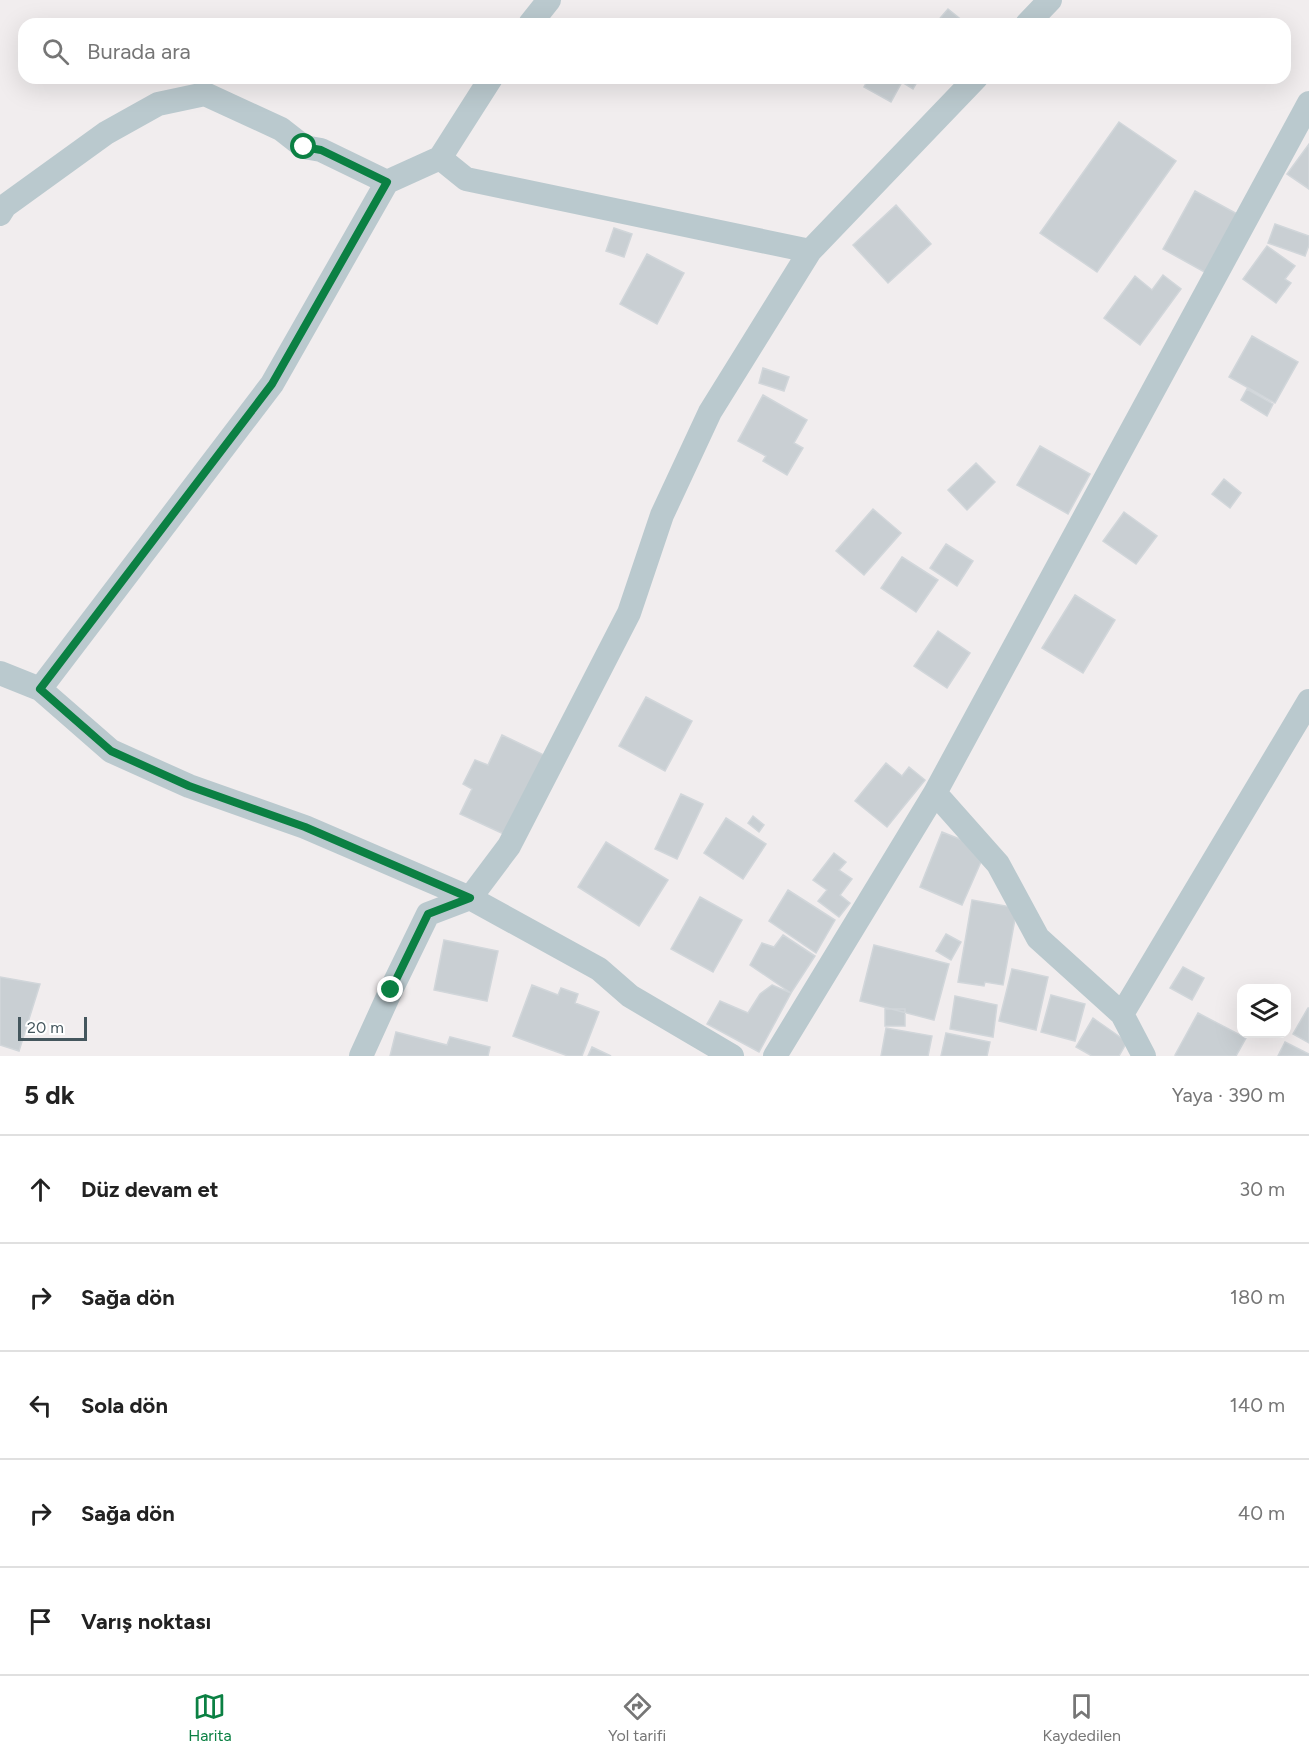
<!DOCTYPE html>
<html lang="tr">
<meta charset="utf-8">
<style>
:root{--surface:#fff;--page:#f6f6f6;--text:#222;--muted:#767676;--line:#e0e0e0;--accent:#0b8043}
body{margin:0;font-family:Figtree,sans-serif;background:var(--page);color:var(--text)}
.controls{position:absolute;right:18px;bottom:18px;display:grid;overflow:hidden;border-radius:12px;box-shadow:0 6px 24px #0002}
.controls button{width:54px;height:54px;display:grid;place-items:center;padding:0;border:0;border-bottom:2px solid var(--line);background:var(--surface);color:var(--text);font:30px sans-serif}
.scale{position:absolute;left:18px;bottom:15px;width:69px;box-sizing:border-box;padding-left:6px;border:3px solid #44565d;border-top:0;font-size:16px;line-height:21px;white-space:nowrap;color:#44565d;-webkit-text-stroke:4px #fff;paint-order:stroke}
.stop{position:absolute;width:18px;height:18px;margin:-14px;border:4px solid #0b8043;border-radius:50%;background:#fff}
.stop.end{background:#0b8043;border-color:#fff;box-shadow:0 2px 6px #0008}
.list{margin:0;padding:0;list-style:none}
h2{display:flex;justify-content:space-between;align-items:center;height:78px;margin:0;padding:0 24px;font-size:26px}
h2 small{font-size:20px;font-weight:400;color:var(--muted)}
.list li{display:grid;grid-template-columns:39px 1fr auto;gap:18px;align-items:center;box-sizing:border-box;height:108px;padding:0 24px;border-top:2px solid var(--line)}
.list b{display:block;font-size:22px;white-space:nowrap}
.list em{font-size:20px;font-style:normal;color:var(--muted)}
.icon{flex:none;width:33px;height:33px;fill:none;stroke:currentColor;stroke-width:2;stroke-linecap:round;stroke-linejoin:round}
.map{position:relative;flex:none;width:1309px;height:1056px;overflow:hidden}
.search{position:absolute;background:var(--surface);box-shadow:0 6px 24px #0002;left:18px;right:18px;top:18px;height:66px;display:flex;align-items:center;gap:15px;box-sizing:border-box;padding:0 21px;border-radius:18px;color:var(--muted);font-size:22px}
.sheet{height:618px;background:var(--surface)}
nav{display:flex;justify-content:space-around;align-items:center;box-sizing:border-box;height:84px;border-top:2px solid var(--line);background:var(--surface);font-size:16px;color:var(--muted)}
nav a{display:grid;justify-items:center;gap:3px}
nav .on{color:var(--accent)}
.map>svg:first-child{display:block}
</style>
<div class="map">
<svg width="1309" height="1056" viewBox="0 0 1309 1056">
<rect width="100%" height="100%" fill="#f1edee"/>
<path fill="#c9cfd3" stroke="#d1d6da" stroke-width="1.5" d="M948,9L964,22L963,24H935Z
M869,78H910L917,82L913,89L902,82L891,102L864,87Z
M1119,122L1176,161L1097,272L1040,233Z
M1309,144V189L1287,174Z
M1195,191L1241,216L1208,274L1163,249Z
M896,205L931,244L888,283L853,245Z
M1275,224L1309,236V245L1305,256L1268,243Z
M614,228L632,234L624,257L606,251Z
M1267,246L1295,266L1285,279L1291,283L1276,303L1243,279Z
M647,254L684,273L657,324L620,304Z
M1163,275L1181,289L1140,345L1104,318L1135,276L1152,290Z
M1252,336L1298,362L1275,403L1229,377Z
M763,368L789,377L784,391L759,383Z
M1247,389L1273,404L1267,416L1241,400Z
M763,395L807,420L794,443L803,448L787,475L763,461L766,456L738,441Z
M1040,446L1090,474L1068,514L1017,485Z
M976,463L995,482L967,510L948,490Z
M1224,479L1241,493L1230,508L1212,494Z
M873,509L901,533L864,575L836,551Z
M1124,512L1157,536L1136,564L1103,541Z
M946,544L973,561L957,586L930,568Z
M902,557L938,580L916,612L881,588Z
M1075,595L1115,620L1083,673L1042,648Z
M938,631L970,653L947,688L914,666Z
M646,697L692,721L665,771L619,746Z
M502,735L546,756L508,836L460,814L472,789L463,784L475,760L488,765Z
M886,763L902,776L909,767L925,780L887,827L855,801Z
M681,794L703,804L677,859L655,849Z
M753,816L764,825L759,832L748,823Z
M726,818L766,844L743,879L704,853Z
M942,832L962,840L981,862L962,905L920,887Z
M606,842L668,880L639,926L578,887Z
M834,853L846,862L839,870L852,879L840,895L850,903L839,917L818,901L827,890L813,880Z
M788,890L835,920L816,953L769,921Z
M700,897L742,920L713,972L671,949Z
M972,900L1017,908L1003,985L985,982L984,986L958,982Z
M946,934L961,942L951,960L936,951Z
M783,935L815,956L791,993L750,965L762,943L774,947Z
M444,940L498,951L487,1001L434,990Z
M874,945L949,964L934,1020L860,1001Z
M1183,967L1204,978L1192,1000L1170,988Z
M1012,969L1048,977L1036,1030L999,1021Z
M0,977L40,984L19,1051L0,1045Z
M532,985L558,995L561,988L578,994L575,1003L599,1012L582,1056H568L513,1036Z
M772,985L791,993L759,1052L707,1024L720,1001L748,1013L760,994Z
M1051,995L1085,1004L1075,1041L1041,1032Z
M955,996L997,1005L993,1037L950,1029Z
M1308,1008H1309V1043L1293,1034Z
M885,1009H905V1026H885Z
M1198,1013L1246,1038L1236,1056H1178L1175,1055Z
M1093,1018L1127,1042L1119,1056H1092L1076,1047Z
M886,1028L932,1036L928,1056H881Z
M396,1032L447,1045L450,1037L490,1047L488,1056H390Z
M946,1033L990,1042L987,1056H941Z
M1285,1042L1309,1054V1056H1278Z
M592,1047L611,1056H588Z"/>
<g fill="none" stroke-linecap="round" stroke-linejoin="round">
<path stroke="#bac9ce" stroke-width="24" d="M530,24L549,0
M1027,24L1050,0
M491,78L440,158L466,179L810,251
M0,214L5,206L106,133L158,104L205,94L281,129L304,147L321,150L387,182
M0,673L40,689L111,751L189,786L305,827L470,898L599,969L630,996L732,1056
M40,689L272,384L387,182L440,158
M935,793L998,864L1038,938L1122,1014L1144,1056
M1122,1014L1309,701
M361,1056L391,990L428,914L470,898L509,846L629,613L662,515L710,412L810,251L976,78
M775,1056L935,793L1309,103"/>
</g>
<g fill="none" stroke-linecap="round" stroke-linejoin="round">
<path stroke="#0b8043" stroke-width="8" d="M304,147L321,150L387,182L272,384L40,689L111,751L189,786L305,827L470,898L428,914L391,990"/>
</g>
</svg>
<div class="controls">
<button><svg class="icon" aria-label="layers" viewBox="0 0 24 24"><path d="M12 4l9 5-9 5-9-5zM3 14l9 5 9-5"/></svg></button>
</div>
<div class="scale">20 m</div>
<div class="stop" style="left:304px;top:147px"></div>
<div class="stop end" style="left:391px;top:990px"></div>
<div class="search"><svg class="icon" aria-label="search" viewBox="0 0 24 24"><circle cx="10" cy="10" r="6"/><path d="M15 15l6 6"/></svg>Burada ara</div>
</div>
<section class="sheet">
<h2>5 dk<small>Yaya · 390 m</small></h2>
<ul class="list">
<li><svg class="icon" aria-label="ahead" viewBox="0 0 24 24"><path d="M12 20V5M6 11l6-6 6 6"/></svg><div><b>Düz devam et</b></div><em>30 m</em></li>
<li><svg class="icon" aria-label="right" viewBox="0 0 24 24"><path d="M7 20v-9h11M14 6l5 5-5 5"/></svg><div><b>Sağa dön</b></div><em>180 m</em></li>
<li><svg class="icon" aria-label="left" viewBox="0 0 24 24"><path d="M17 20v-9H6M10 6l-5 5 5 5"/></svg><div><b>Sola dön</b></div><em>140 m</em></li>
<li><svg class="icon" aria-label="right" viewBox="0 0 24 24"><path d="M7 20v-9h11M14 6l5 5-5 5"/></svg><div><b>Sağa dön</b></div><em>40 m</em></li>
<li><svg class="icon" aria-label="arrive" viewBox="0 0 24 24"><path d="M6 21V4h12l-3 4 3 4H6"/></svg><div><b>Varış noktası</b></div></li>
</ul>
</section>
<nav>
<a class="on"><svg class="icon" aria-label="map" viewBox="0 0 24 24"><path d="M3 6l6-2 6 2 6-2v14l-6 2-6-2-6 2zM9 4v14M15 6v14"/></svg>Harita</a>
<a><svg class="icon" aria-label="directions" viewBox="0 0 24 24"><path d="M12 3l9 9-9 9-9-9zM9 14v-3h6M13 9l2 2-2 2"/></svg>Yol tarifi</a>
<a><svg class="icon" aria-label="saved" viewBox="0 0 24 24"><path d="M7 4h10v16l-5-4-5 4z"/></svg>Kaydedilen</a>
</nav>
